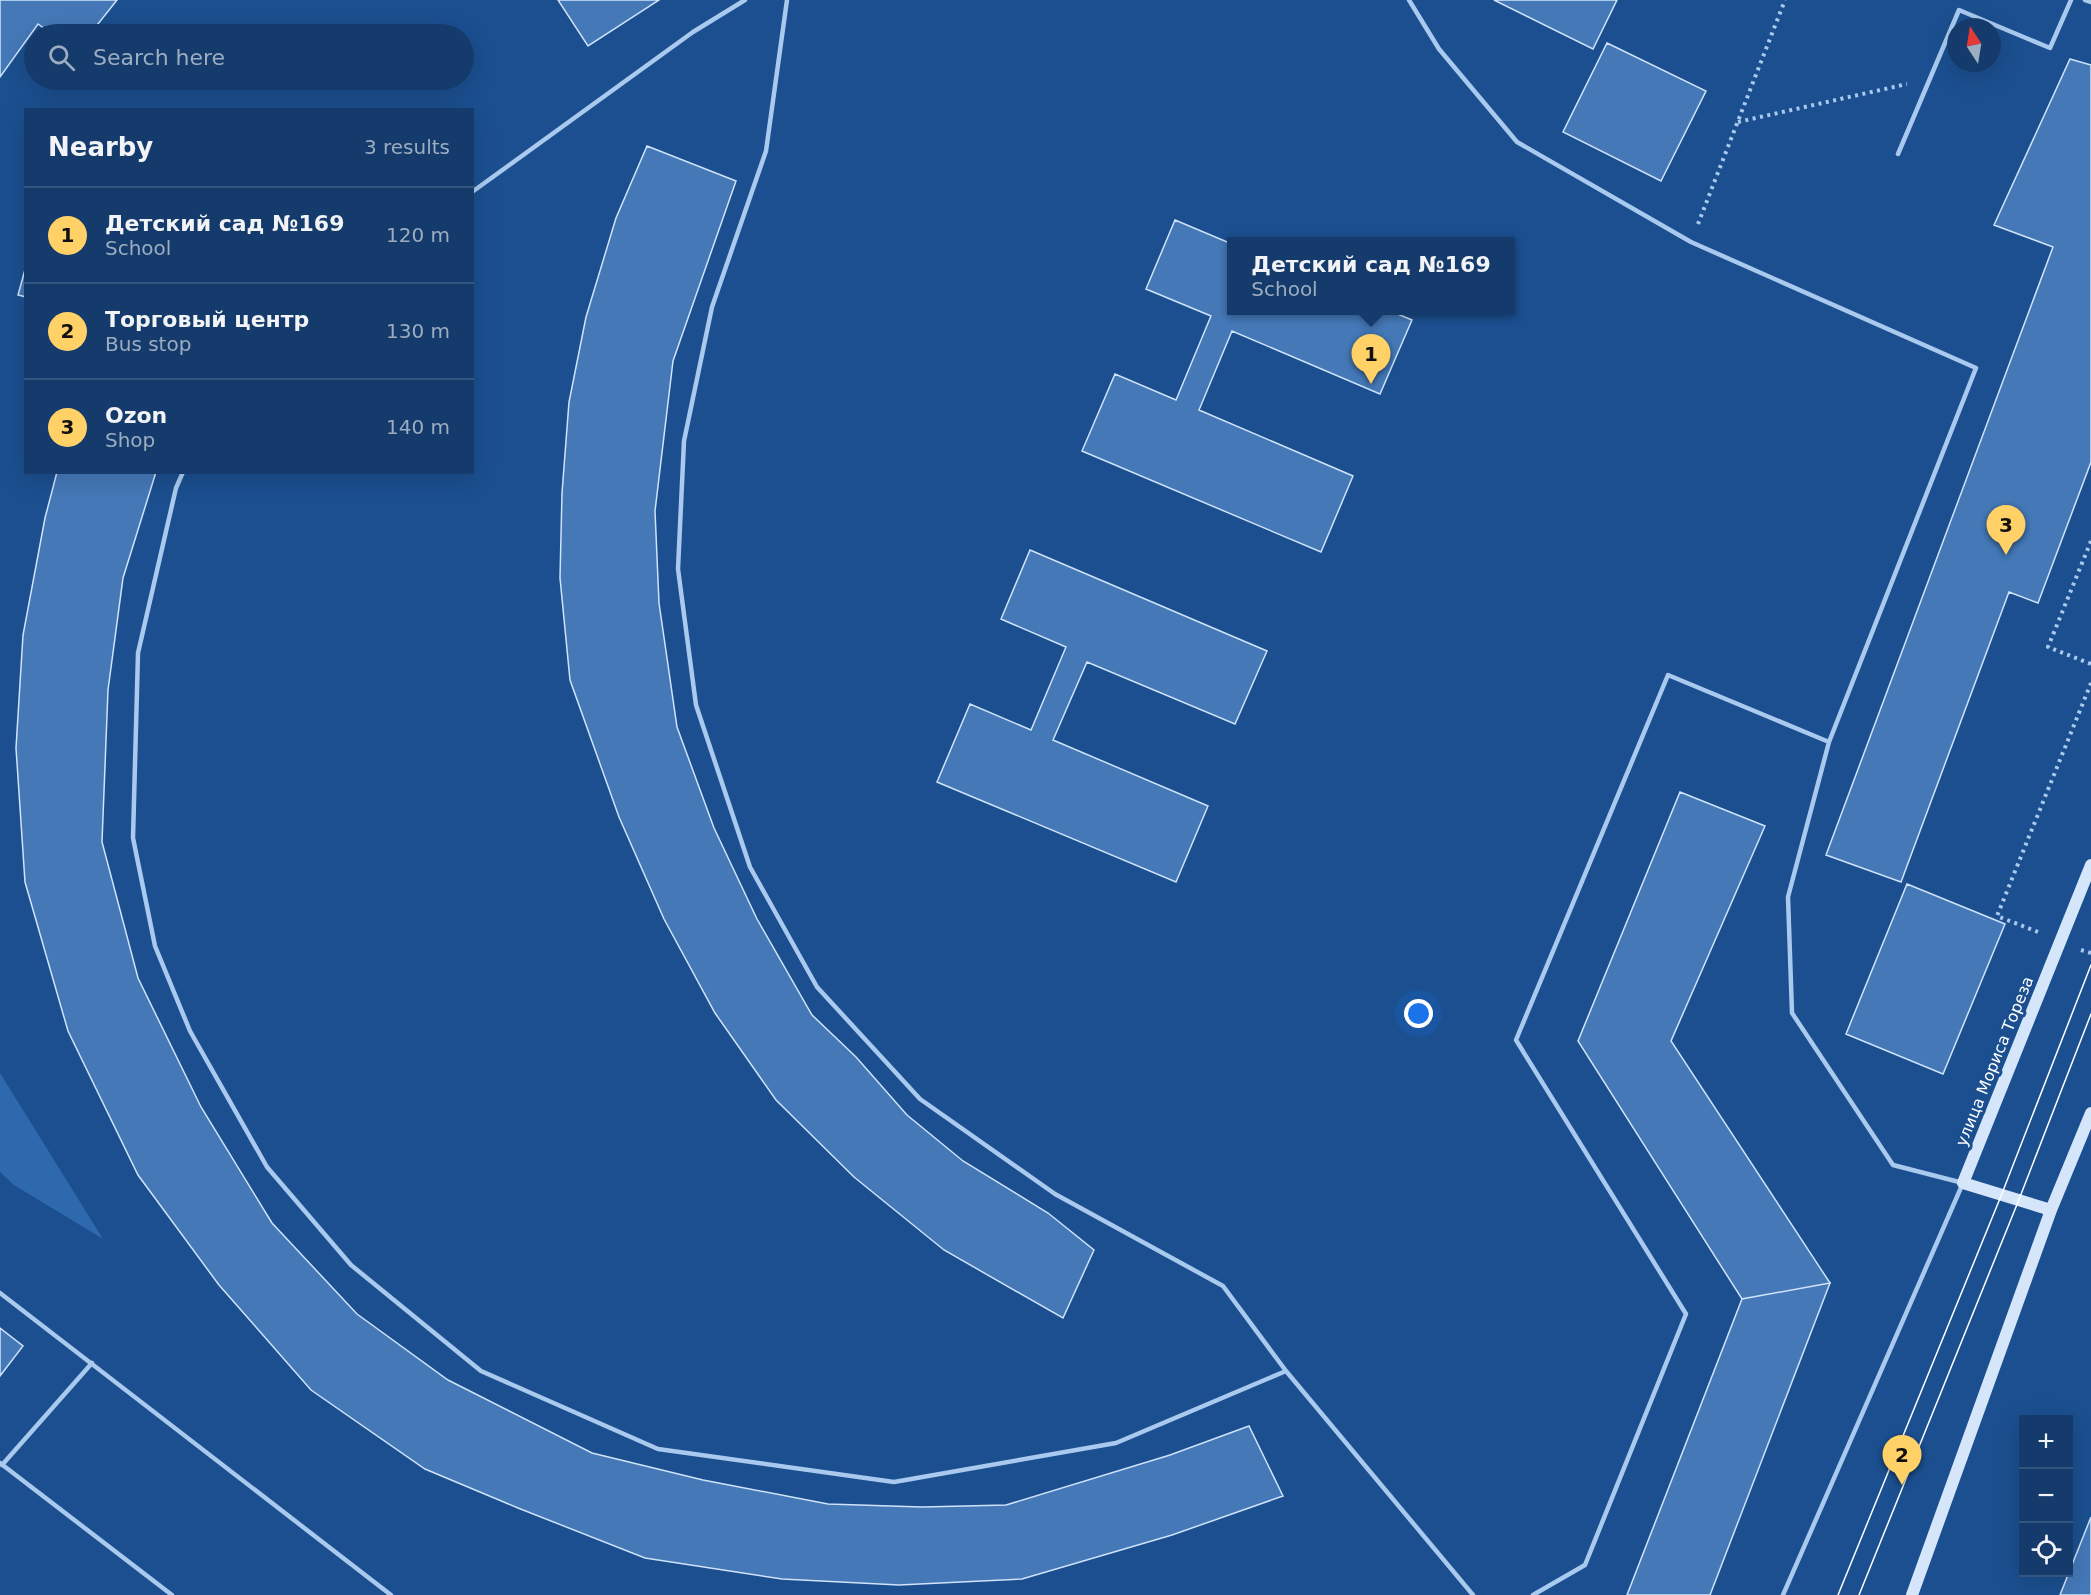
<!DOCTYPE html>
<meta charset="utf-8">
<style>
:root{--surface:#143b6b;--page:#1d4271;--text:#f1f3f6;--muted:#9dadc1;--line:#33557e;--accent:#ffd166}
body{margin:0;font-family:"DejaVu Sans",sans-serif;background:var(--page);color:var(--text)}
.controls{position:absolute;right:18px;bottom:18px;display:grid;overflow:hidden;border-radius:0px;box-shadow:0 6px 24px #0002}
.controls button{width:54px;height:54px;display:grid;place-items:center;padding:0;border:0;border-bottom:2px solid var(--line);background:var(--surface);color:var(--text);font:30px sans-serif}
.compass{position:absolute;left:1947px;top:18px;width:54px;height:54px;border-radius:50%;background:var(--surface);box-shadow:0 6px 24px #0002;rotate:348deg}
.you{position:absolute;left:1419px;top:1014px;width:21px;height:21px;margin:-15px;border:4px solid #fff;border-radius:50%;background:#1a73e8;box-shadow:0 0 0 9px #1a73e833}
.badge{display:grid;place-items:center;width:39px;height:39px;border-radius:50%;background:var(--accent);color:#111;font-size:20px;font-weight:700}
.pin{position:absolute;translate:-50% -50px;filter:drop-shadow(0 2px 3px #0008)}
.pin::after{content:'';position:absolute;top:32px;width:21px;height:18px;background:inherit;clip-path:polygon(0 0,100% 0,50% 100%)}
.popup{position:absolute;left:1227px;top:237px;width:288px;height:78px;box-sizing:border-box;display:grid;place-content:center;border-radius:0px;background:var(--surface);filter:drop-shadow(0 2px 4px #0005);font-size:20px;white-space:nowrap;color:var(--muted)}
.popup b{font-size:22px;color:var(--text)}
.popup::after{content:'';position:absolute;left:50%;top:100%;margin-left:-12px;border:12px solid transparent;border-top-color:var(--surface)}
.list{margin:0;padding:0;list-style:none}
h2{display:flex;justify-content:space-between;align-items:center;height:78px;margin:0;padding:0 24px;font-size:26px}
h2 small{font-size:20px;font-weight:400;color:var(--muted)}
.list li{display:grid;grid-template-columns:39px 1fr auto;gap:18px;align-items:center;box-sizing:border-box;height:96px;padding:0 24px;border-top:2px solid var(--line)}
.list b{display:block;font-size:22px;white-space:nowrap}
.list p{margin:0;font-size:20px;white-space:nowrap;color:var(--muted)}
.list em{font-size:20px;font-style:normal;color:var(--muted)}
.icon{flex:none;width:33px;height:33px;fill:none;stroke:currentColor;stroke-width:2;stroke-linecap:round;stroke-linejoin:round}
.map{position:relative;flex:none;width:2091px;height:1595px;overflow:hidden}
.search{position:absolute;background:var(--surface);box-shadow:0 6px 24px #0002;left:24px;top:24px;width:450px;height:66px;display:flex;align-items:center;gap:15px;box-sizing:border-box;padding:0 21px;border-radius:33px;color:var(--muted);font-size:22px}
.panel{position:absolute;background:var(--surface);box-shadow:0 6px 24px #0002;left:24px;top:108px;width:450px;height:366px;border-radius:0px}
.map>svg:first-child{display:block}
</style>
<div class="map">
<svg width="2091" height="1595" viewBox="0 0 2091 1595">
<rect width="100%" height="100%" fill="#1b4f8f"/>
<path fill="#2e69ad" d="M0,1073L103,1239L14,1185L0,1172Z"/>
<path fill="#4478b7" stroke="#cfe3fa" stroke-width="1.5" d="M0,0H117L90,34H52L38,24L0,77Z
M558,0H659L588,46Z
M1494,0H1617L1593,49Z
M1607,43L1706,91L1661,181L1563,132Z
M2070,59L2091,65V462L2038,603L2009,592L1901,882L1826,855L2053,247L1994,225Z
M647,146L736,181L673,361L655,511L659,603L677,727L714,828L757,919L812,1015L856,1057L907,1115L963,1161L1048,1213L1094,1250L1063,1318L944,1250L854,1177L776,1100L715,1013L664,919L619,817L570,680L560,578L562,493L569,402L586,317L616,218Z
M1175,220L1232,244V310H1388L1412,320L1380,394L1232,331L1199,410L1353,476L1321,552L1082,451L1115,374L1176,400L1211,316L1146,289Z
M26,266V297L18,295Z
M57,472H156L123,578L108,690L102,842L138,978L201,1107L272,1223L357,1314L448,1380L592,1453L703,1480L828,1504L922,1507L1006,1505L1170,1455L1249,1426L1283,1496L1172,1535L1022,1579L899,1585L782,1579L645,1558L518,1508L425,1469L311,1390L219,1285L138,1175L68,1031L25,882L16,748L23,635L45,518Z
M1030,550L1267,651L1235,724L1087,662L1053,740L1208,806L1176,882L937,782L970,704L1031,730L1066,647L1001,619Z
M1680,792L1765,826L1671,1041L1830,1283L1742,1299L1578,1041Z
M1907,884L2005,924L1943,1074L1846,1034Z
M1830,1283L1710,1595H1627L1742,1299Z
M0,1328L23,1346L0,1376Z
M2091,1517V1595H2060Z"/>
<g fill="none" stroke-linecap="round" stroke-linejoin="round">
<path stroke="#a9c9ee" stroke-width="4" stroke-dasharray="3 4.5" stroke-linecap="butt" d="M1738,122L1907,84
M1698,224L1785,0
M2091,541L2048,647L2091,664
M2038,932L1997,916L2091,683
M2081,950L2091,953"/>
<path stroke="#a9c9ee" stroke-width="4.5" d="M787,0L766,151L712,307L684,441L678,569L696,705L750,867L817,987L920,1099L1055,1194L1223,1286L1286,1371
M1409,0L1439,49L1517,142L1691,242L1976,368L1829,742L1788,897L1792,1013L1893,1165L1963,1183L1783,1595
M2085,0L2091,2
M1898,154L1959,10L2050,48L2071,0
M472,192L693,32L745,0
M183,472L176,488L138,653L133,838L155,946L190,1031L267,1167L351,1265L481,1371L658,1449L894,1482L1116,1443L1286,1371L1473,1595
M0,1293L391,1595
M0,1463L172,1595
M2,1465L92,1363
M1533,1595L1585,1565L1686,1314L1516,1040L1668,675L1829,742"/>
<path stroke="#d6e6fa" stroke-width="12" d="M2051,1210L1963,1183L2091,865
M1912,1595L2051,1210L2091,1113"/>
<path stroke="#fff" stroke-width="1.5" d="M1838,1595L2001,1196L2091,965
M1859,1595L2018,1202L2091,1014"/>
</g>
<g text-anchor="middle" stroke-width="6" stroke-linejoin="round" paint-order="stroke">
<g font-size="16" fill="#fff" stroke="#1b4f8f">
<text transform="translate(1994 1061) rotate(-68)" y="6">улица Мориса Тореза</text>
</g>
</g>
</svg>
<div class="controls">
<button>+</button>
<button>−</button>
<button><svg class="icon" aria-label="locate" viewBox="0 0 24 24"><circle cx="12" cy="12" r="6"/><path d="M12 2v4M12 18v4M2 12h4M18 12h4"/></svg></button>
</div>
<svg class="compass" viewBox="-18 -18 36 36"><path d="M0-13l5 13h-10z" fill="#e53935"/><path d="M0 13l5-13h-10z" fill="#9dadc1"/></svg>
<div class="you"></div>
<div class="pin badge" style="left:1371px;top:384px">1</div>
<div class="popup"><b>Детский сад №169</b>School</div>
<div class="pin badge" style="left:1902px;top:1485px">2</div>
<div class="pin badge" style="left:2006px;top:555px">3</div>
<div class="search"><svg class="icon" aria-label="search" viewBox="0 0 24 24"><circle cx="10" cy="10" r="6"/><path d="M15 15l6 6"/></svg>Search here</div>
<section class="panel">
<h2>Nearby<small>3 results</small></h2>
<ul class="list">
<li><span class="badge">1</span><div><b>Детский сад №169</b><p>School</p></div><em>120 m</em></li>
<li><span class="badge">2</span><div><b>Торговый центр</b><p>Bus stop</p></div><em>130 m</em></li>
<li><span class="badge">3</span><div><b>Ozon</b><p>Shop</p></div><em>140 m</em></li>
</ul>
</section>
</div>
